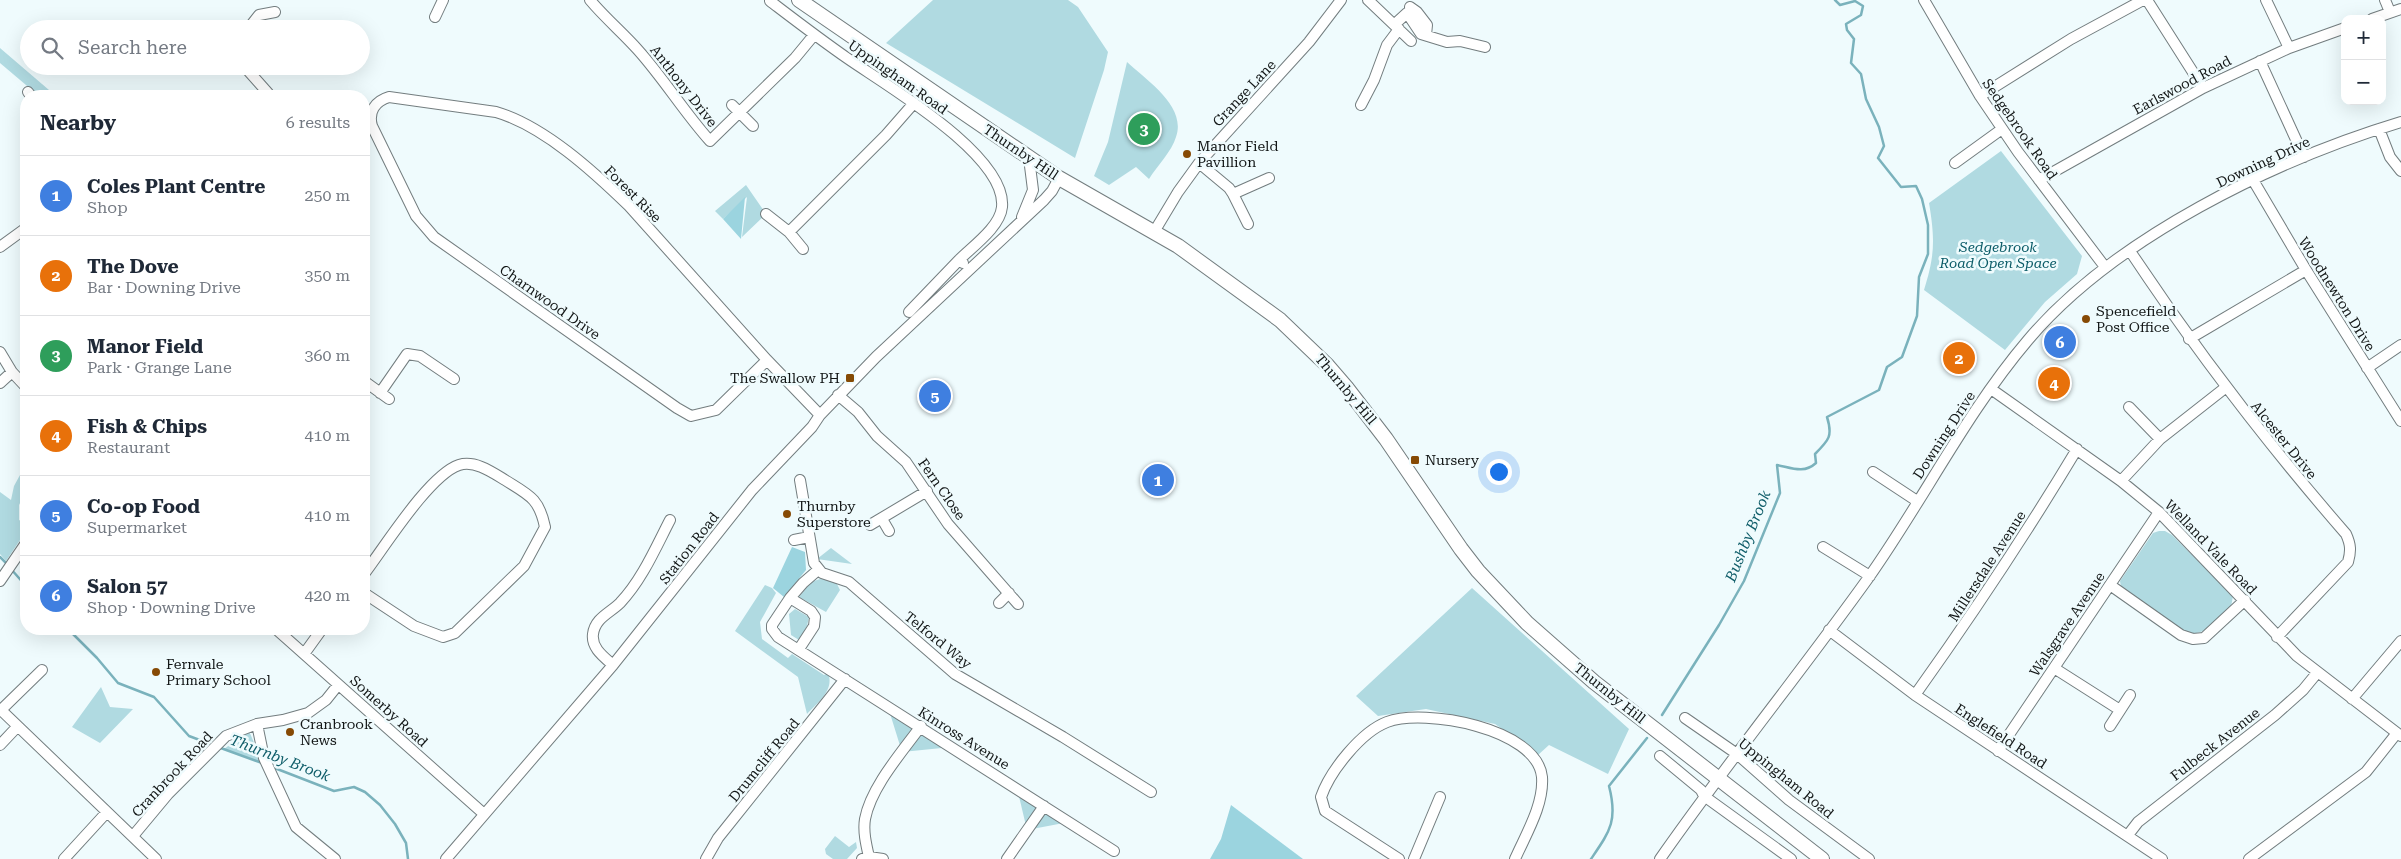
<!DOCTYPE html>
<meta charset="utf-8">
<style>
:root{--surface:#fff;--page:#f6f6f7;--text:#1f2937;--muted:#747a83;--line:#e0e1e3;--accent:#864a05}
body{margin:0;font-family:"Roboto Serif",serif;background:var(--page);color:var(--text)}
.controls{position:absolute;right:15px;top:15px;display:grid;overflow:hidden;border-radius:10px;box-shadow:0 5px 20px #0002}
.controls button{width:45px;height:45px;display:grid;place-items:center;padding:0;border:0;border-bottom:1px solid var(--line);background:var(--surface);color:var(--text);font:25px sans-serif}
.you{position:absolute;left:1498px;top:471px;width:18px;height:18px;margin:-12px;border:4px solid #fff;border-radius:50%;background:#1a73e8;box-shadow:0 0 0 8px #1a73e833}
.badge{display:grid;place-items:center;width:32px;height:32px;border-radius:50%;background:var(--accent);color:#fff;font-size:16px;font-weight:700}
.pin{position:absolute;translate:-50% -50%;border:2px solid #fff;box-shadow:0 1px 5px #0006}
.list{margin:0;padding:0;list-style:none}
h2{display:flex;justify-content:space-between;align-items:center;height:65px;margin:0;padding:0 20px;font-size:21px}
h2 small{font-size:16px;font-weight:400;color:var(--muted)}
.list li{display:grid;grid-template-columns:32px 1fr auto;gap:15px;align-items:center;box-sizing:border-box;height:80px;padding:0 20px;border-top:1px solid var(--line)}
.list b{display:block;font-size:19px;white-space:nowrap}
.list p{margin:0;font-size:16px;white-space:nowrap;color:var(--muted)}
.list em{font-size:16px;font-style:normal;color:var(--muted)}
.icon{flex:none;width:28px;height:28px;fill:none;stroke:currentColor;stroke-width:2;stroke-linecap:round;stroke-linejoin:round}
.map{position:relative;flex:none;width:2401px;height:859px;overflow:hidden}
.search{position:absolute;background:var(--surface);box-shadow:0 5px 20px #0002;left:20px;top:20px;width:350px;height:55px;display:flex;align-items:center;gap:12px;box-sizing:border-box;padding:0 18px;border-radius:28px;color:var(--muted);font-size:19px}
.panel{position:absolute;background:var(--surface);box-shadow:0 5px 20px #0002;left:20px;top:90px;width:350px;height:545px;border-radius:20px}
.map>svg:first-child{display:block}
</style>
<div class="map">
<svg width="2401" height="859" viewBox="0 0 2401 859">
<rect width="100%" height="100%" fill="#effbfd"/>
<path fill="#b0dae1" d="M933,0H1068L1078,7L1108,52L1104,70L1075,158L886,43Z
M0,48L56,96H39L0,63Z
M1127,62C1146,80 1187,106 1176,137C1172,151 1157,166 1149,179L1136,167L1109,185L1094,176L1108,142Z
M2001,151L2082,256L2077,274L2045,302L2005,350L1924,290C1935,255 1935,239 1929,203Z
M746,185L766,214L742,237L747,197L723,219L715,211Z
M26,464V491L19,505V520L26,524V531L6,561L0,554V492L11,500L14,486Z
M2159,531H2165L2172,535L2233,596L2231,607C2217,620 2204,639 2183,632L2121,587L2120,581L2153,533Z
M831,548L852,564L817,559Z
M820,579L835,580L840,590L826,612L799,597L811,582Z
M765,585L772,588L776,593L760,622L762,639L788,658L792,654L824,675L828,673C835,690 817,703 807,714L798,677L735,631Z
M1472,588L1629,729L1608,774L1549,745L1538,755L1495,724L1426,709L1378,716L1356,696Z
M795,609L809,617L807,626L799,640L791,635L789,614Z
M101,687L110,707L133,709L100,743L72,727Z
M888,707L952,747L902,752Z
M249,731L262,761L259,762L224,749Z
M1017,788L1069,822L1027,830Z
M835,836L849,847L856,842L857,848L847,859H833L826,854L825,849Z"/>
<path fill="#9bd4df" d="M745,197L741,239L723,219Z
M792,547L805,552L806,570L784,597L773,588Z
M1231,805L1303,859H1210L1221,839Z"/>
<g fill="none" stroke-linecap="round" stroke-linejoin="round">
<path stroke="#7ab2bc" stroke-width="2.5" d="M0,557L8,565
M11,569L26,586
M68,629L97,658L118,683L154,697L189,736L213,745
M1662,715L1719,625L1744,581L1780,493L1777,465C1792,468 1804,474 1816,463L1815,454C1829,440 1833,436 1827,417L1879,390L1887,367L1902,357L1917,316L1919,277L1928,254V225L1922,199L1916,186L1901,187L1878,158L1884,146L1879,127L1866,99L1861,74L1851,63L1854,39L1847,30L1846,24L1861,15L1863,6L1855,1L1840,5L1835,0
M218,747L262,763
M272,767L334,791L354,787L365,792L380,805L395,824L406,843L408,859
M1591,859C1610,831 1618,821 1609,786L1647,738"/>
<g stroke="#737d7f" stroke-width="12">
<path id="minor" d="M590,0C605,18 623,33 638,50C664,79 684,112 710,141L795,58L814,35
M1368,0L1411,41
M1924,0L1980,96L2018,152L2105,267
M2147,0L2203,88
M2266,0L2289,48
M2385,0L2390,12
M770,1C795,20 821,40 847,58C884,84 1007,155 1002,207C1000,227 973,246 959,260
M1410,7L1417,12L1427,25L1426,35
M435,17L443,0
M2372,19L2401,9
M1395,24L1407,13L1421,34L1447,42L1460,41L1485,47
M248,29L259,15L275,12
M2260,61L2304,157
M244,66L268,93L267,96
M28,92L31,96
M1980,96L2071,39L2143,0
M732,105L753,126
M1361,105L1374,80L1387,45L1399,29
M2379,129L2390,157L2401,171
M1199,163L1229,188L1233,194L1269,178
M1955,163L2002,129
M2039,180L2203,88L2289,48L2345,28
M2253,180L2306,270L2401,421
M1233,194L1248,224
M766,214L789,232L886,135L914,103
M1022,217L1033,190L1029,158
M789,232L803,249
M1154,232L1178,192L1199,163L1309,42L1341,0
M0,247L26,228
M2130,251C2197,352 2266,442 2346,534C2351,545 2351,551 2348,562L2277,637
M909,312L959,260L963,263
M2189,339L2306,270
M0,352L12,372L26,387
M767,360L716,410L691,416L677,408L434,237L416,216L372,126C368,112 375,101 389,97L496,112C544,126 594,172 629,206L767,360L820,415
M2367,368L2401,345
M364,381L389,399
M0,383L12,372
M1991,389L2121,481L2159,512L2297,656L2401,736
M380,393L407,354L420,356L454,379
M838,395L858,412L877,436L906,462L948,524L1018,604
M2129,407L2160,439
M1873,472L1917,501
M800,480L814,563L822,573L849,582L955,674L1063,737L1151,792
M2121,481L2160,439L2225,388
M882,519L889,531
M870,525L927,491
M794,540L809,537
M1823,547L1870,576
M364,574C384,548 429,475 459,465C475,460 492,472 505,480C529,495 539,498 545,527L524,566L455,633L443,637L414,626L364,593
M0,581L26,543
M2110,585L2181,635L2193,639L2204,638L2245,600
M790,598L803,583L818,570
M999,603L1009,593
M276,629L484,814
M1829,630L1915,695L2162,859
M799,649L814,626L815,617L811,611L790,598L772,625V629L778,637L1114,851
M304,654L322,629
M613,665C604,657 591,648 593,634C595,618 610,613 620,603C642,580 656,547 670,520
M2054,668L2120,710
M1915,695C1972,615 2026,534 2077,449
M2352,699L2401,641
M0,709L156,859
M1,710L42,670
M1685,718L1737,754L1789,800L1869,859
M257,724L264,758L296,827L335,859
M2110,726L2130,695
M0,745L17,727
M1998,751L2159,512
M1660,756L1701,790L1704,796L1791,859
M2128,835L2138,822L2275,715L2303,690L2317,673
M133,836L168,794L226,736L257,724L283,720L308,713L326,700L338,685
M869,857L883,859
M64,859L107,812
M446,859L613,665L752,490L812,427L820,415L876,357L1044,200L1052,191L1059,178
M706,859L718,838L845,679
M862,859L869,857C866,844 863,831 865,819C871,787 902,752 921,726
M1007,859L1044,806
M1399,859L1325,811L1321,797C1330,771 1361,732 1387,722C1424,708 1537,728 1542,777C1544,805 1526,834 1515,859
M1414,859L1440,797
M1660,859C1727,763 1801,672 1869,577C1924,499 1966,413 2028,340C2114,238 2275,160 2401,122
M2249,859L2366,772L2397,733"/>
</g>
<g stroke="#737d7f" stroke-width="16">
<path id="highway" d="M799,0L1059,178L1178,246L1280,320L1327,365L1346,387L1386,439L1461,549L1478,571L1527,623L1594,682L1822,859"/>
</g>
<use href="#minor" stroke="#fff" stroke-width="10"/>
<use href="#highway" stroke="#fff" stroke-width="14"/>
</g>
<g fill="#864a05" stroke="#effbfd" stroke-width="2">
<circle cx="1187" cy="154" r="5"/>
<circle cx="2086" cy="319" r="5"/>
<rect x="845" y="373" width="10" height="10" rx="2.5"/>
<rect x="1410" y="455" width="10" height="10" rx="2.5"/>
<circle cx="787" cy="514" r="5"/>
<circle cx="156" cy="672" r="5"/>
<circle cx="290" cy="732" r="5"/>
</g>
<g text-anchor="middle" stroke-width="5" stroke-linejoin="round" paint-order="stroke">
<g font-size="14" fill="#121616" stroke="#effbfd">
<text transform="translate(898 77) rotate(35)" y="5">Uppingham Road</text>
<text transform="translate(2182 85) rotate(-28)" y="5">Earlswood Road</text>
<text transform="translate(684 86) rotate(52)" y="5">Anthony Drive</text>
<text transform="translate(1244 93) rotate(-47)" y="5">Grange Lane</text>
<text transform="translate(2020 129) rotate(55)" y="5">Sedgebrook Road</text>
<text transform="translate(1021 152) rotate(34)" y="5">Thurnby Hill</text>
<text transform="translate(2263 162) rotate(-25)" y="5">Downing Drive</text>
<text transform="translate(633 194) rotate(45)" y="5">Forest Rise</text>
<text transform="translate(2337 294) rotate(58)" y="5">Woodnewton Drive</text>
<text transform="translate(550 302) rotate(35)" y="5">Charnwood Drive</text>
<text transform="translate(1346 389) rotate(50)" y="5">Thurnby Hill</text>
<text transform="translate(1944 435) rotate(-57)" y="5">Downing Drive</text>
<text transform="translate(2284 440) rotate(51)" y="5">Alcester Drive</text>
<text transform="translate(942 489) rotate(55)" y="5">Fern Close</text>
<text transform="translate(2211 547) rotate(46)" y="5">Welland Vale Road</text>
<text transform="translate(689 548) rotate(-52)" y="5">Station Road</text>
<text transform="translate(1987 566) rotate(-57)" y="5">Millersdale Avenue</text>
<text transform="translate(2067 624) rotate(-56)" y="5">Walsgrave Avenue</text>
<text transform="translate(938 640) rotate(39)" y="5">Telford Way</text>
<text transform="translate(1610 693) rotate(39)" y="5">Thurnby Hill</text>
<text transform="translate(389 711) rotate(42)" y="5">Somerby Road</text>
<text transform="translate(2001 736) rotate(33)" y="5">Englefield Road</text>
<text transform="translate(964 738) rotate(32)" y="5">Kinross Avenue</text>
<text transform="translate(2215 744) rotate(-38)" y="5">Fulbeck Avenue</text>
<text transform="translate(764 760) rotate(-51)" y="5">Drumcliff Road</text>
<text transform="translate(172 774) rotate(-47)" y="5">Cranbrook Road</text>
<text transform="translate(1786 778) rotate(39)" y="5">Uppingham Road</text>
</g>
<g font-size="14" fill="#121616" stroke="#effbfd" text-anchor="start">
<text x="1197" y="151">Manor Field<tspan x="1197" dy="16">Pavillion</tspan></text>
<text x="2096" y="316">Spencefield<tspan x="2096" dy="16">Post Office</tspan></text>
<text x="840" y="383" text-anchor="end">The Swallow PH</text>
<text x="1425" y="465">Nursery</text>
<text x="797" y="511">Thurnby<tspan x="797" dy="16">Superstore</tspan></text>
<text x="166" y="669">Fernvale<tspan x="166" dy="16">Primary School</tspan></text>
<text x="300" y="729">Cranbrook<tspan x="300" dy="16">News</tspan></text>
</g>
<g font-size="14" font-style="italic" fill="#0a5b67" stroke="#effbfd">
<text x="1998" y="252">Sedgebrook<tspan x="1998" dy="16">Road Open Space</tspan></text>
</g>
<g font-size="15" font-style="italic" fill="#105e6a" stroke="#effbfd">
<text transform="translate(1748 536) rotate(-68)" y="5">Bushby Brook</text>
<text transform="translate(280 758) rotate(21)" y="5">Thurnby Brook</text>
</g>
</g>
</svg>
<div class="controls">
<button>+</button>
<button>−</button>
</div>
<div class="you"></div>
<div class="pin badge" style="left:1158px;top:480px;background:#3f7fe0">1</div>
<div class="pin badge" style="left:1959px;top:358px;background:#e8710a">2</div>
<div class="pin badge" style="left:1144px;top:129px;background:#2e9e5b">3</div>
<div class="pin badge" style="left:2054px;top:383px;background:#e8710a">4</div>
<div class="pin badge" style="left:935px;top:396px;background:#3f7fe0">5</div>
<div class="pin badge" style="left:2060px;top:342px;background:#3f7fe0">6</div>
<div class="search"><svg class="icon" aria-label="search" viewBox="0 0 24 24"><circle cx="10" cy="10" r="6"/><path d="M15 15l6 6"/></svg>Search here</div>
<section class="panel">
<h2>Nearby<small>6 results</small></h2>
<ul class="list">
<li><span class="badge" style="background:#3f7fe0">1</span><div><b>Coles Plant Centre</b><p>Shop</p></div><em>250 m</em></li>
<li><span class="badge" style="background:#e8710a">2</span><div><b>The Dove</b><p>Bar · Downing Drive</p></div><em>350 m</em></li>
<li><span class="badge" style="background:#2e9e5b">3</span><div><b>Manor Field</b><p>Park · Grange Lane</p></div><em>360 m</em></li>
<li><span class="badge" style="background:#e8710a">4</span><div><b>Fish &amp; Chips</b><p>Restaurant</p></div><em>410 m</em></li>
<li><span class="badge" style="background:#3f7fe0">5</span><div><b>Co-op Food</b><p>Supermarket</p></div><em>410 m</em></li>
<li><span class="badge" style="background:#3f7fe0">6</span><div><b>Salon 57</b><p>Shop · Downing Drive</p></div><em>420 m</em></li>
</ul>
</section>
</div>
